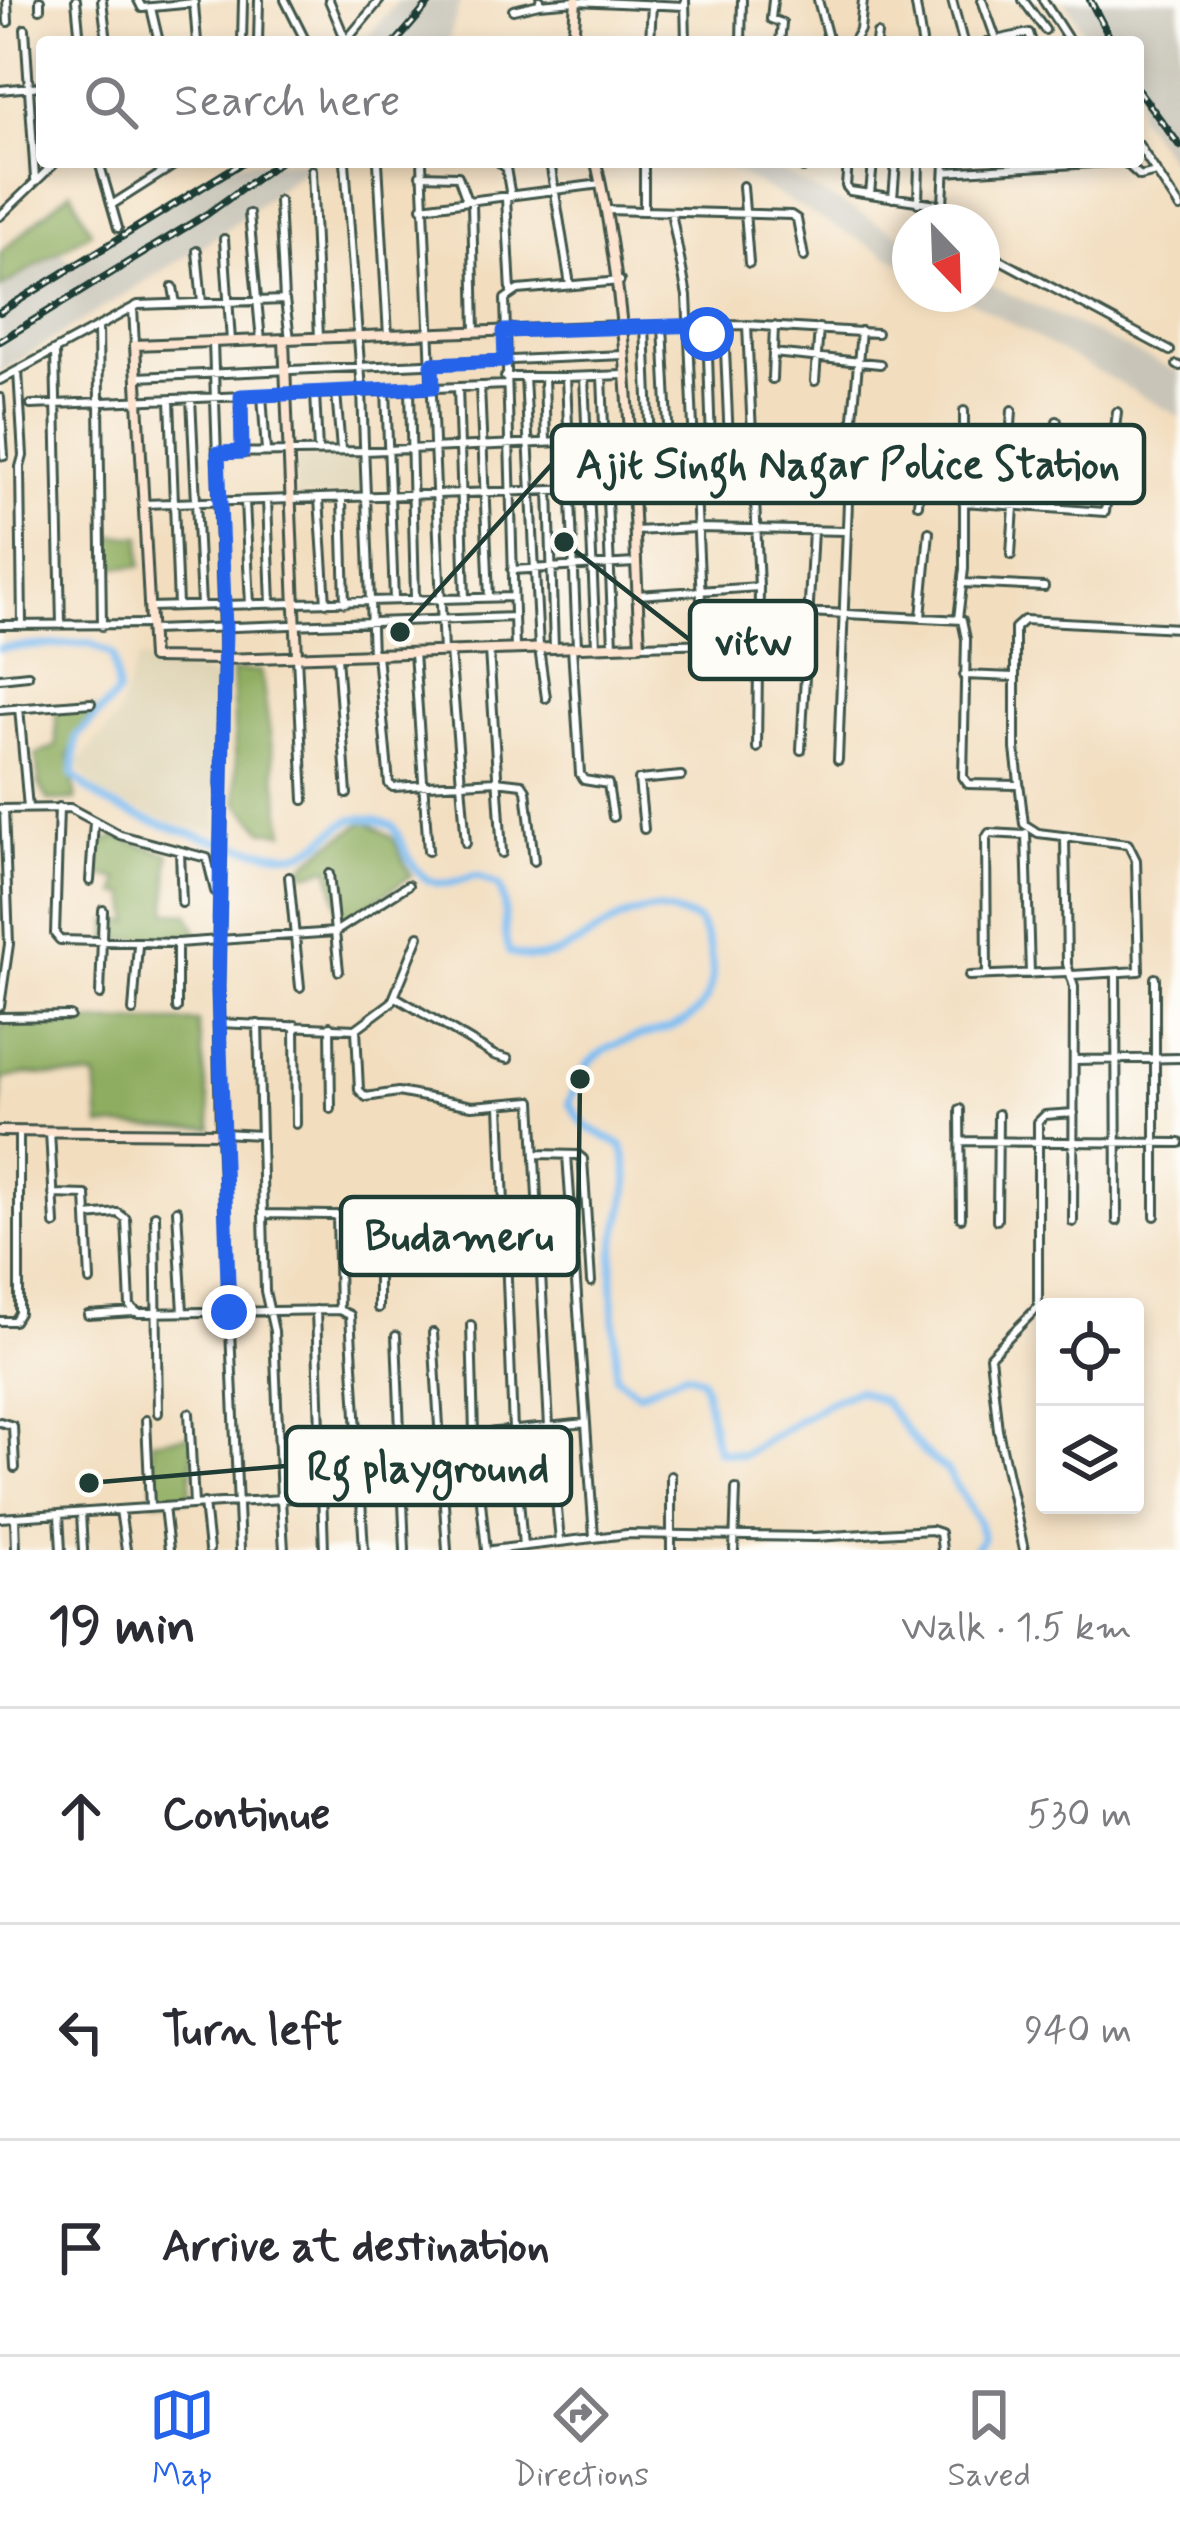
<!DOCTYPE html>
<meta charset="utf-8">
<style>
:root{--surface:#fff;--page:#f2f2f3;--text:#2b2b33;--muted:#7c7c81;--line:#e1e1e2;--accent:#2563eb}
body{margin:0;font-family:Mynerve,sans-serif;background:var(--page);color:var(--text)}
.controls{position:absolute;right:36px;bottom:36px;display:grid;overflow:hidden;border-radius:12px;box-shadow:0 6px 18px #0003}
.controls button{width:108px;height:108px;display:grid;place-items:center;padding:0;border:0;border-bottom:3px solid var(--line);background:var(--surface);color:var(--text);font:60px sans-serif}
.compass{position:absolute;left:892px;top:204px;width:108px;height:108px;border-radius:50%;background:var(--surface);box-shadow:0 6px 18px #0003;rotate:157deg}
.stop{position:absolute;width:36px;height:36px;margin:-27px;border:9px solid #2563eb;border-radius:50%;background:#fff}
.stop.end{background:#2563eb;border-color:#fff;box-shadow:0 3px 12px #0008}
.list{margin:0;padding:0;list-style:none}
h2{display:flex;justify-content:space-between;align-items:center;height:156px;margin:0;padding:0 48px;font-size:51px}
h2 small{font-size:39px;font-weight:400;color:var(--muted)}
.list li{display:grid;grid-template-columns:78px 1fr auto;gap:36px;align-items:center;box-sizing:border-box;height:216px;padding:0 48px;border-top:3px solid var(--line)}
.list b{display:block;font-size:45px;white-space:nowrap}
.list em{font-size:39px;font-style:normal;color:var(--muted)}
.icon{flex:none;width:66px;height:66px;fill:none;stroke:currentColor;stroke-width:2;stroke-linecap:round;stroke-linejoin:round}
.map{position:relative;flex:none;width:1180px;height:1550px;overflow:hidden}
.search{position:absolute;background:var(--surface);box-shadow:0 6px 18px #0003;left:36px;right:36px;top:36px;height:132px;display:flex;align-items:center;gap:30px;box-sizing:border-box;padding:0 42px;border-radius:12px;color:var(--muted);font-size:45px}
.sheet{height:804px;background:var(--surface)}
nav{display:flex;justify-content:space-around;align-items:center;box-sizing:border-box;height:168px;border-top:3px solid var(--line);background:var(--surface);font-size:33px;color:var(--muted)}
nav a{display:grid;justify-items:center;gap:6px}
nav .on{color:var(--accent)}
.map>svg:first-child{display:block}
</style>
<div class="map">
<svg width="1180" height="1550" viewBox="0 0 1180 1550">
<rect width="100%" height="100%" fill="#fdfcf7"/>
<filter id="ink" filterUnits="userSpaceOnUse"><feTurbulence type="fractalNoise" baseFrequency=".00833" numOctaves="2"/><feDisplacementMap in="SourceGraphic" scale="24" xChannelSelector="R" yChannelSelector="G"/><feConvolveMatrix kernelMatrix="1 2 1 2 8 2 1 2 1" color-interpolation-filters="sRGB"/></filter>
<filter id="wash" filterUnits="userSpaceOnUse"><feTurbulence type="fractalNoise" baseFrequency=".004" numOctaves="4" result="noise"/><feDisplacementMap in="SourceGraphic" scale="48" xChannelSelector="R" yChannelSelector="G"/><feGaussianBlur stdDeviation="2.7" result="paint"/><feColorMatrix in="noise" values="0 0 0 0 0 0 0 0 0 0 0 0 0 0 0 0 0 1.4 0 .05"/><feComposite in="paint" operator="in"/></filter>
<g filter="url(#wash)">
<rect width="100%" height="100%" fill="#f2ddbe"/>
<path fill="#dfd4b5" d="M364,452L365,495L296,497L295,455Z
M138,658L220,677L216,830L171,822L99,795L77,764L116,720Z"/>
<path fill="#c8c4b8" d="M399,0H461L448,42H363Z
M1065,0H1180V174L1138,116V42H1089Z
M225,162H314L221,234L0,372V291L61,253L70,262Z
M718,162H761L862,214L910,241V268Z
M982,281L1180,373V417L958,294H982Z"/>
<path fill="#8fad60" stroke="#57754a" stroke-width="3" d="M71,191L91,232L0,288V253Z
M110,536H141V566L110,567Z
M232,671H261L284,833L264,831L237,802Z
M93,709L69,755L76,800L49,801L39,784L36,755L56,746V712Z
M366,821L393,838L411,876L342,923L329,868L305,874L302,867L327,846Z
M113,836L169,854L167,912L188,913L199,936L108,941L109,921L131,922L127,895L117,894L119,880L100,875L99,837L110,841Z
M92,1022H198L212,1129L100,1126L96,1078L26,1074L3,1079L0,1125V1026Z
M194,1435L190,1498L154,1501L152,1441Z"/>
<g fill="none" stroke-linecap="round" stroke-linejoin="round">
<path stroke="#7cbbf0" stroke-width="8" d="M0,648L89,643L113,655L118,694L76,737L73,775C82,783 91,792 101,799C126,817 276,864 304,852C344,834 339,804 393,826C407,850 414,888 450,883C460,881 467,876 478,876L499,886C510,909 500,930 509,952C561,976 600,915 650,910C665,908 683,916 697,920C721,958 721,1012 669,1028C643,1036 612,1040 591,1061C581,1072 575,1089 569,1103L584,1125L622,1146C638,1194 616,1215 613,1260C611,1299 617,1337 616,1376L638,1393L685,1373L701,1378C712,1403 708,1426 718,1451L742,1455L827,1403L857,1390L883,1401L923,1452L947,1471L978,1521L983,1538L974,1550"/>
</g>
</g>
<g filter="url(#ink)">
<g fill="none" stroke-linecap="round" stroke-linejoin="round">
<g stroke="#3f5549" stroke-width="12">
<path id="street" d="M7,0L8,22
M40,0V9
M76,0L80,42
M102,0L107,42
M138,0L142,8L194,3
M285,0L306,42
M329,0L346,41
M685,0L686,42
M773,0L771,19L782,23L780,42
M818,0L829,42
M915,0L922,42
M952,0L963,42
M982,0L997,42
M1023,0L1045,30
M1043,0L1070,42
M194,4L197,42
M539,4L576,1L684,6
M151,8L159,42
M513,10L539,4L540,0
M25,29L35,179
M242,42L243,0
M258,42L259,0
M345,42L380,0
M650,42L652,4
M741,42L742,0
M853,42L860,30L863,0
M876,42L877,34
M986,42L1029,33L1032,42
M0,90L42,86
M1138,144L1180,208
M99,162L118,228
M345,162L362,391L372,654
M378,162L388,336
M422,162L443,652
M499,162L506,168L511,197
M550,162L570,285
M848,162L846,186L850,191L943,205
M945,162L943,205L950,222
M1125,162L1140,176L1156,172
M826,165V162
M803,168V162
M312,170L319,338
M945,172L1109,162
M420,175L458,176L466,198L472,202L475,331
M743,186L749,263
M870,194L873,162
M506,198L511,292
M893,198L896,162
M279,201L284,300
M918,203L919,162
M113,204L179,162
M422,207L601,184
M606,210L791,215L797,219L804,257
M644,210V162
M671,212L687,296L703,643
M249,214L261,341
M0,216L56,162
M224,239L231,341
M982,250L1170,351
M197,251L202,303
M173,287L176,304
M133,308L135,345
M747,325L759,587L757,748
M622,326L747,325L877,333
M645,326L650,446
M663,326L669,445
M724,326L729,442
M98,327L102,626
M707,327L711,443
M213,342L224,659
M55,351L61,625
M773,353L880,364
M1177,365L1180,366
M18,371L23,456L20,467L22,625
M602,376L613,646
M137,377L624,355
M505,377H566L577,647
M525,377L539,648L546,698
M544,377L546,442
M566,377L625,375
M584,377L596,646
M772,379L774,326
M0,380L138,305L285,300L290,339
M815,381L819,328
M480,386L489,597
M458,387L465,598
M386,389L394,600
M410,390L415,599
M336,393L341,449
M315,394L318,450
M262,395L266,451
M241,396L242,452
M0,398L4,456
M191,398L201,605
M170,400L178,606
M31,405L506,385
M629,447L751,441L962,461
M218,453L365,451L628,439
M549,490L554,648
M319,499L326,603
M267,500L271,604
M342,500L345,603
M245,501L250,605
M963,502L1105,512L1117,412
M144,504L754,483
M918,504L923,457
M1006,505L1012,410
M1054,507L1057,421
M634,531L696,528L846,531
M1011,555L1014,506
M512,570L635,563
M962,583L1044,587
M637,595L759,587
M149,607L513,597
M759,615L770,610L962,620L966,639L963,777L968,784L1017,785
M921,617L929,532
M958,619L964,569V411
M0,625L150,624
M152,630L514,617
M641,645L757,642
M572,647L580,774L584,780L608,784L613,817
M515,649L505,299L518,290L620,281
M489,650L502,853
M450,651L466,843
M414,653L428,851
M377,654L389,784L393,787L496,781L522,784L526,790L534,861
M297,656L304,800
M337,656L347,794
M964,675L1014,677
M0,678L28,675
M19,708L28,808
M0,710L91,703
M801,750L813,530
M838,760L850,450L861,331
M59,807L55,934L60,940L177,943L335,932L408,885
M0,809L70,808L120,835L207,858L215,891
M644,829L639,780L681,776
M1026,833L1030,974
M1065,838L1067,964L1074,987L1073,1222
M180,852L182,903
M329,874L339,971
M289,877L300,987
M90,881L94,822
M1116,973L1117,1221
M987,975L986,838L989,833L1025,835
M1072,975L1139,971L1136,860L1128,844L1038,833L1024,824L1015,749V628L1024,620L1180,628
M969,976L1067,972
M100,995L103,910
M396,997L494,1055L508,1059
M0,1006L9,944L4,809
M177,1008V943
M133,1011L138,945
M0,1017L70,1016
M219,1023L356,1029L359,1090L366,1097L398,1092L472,1106L532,1101L549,1427L560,1541
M295,1025L296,1124
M330,1026L331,1109
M357,1028L392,1002L419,936
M1075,1060L1180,1058
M500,1105L513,1430L523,1546
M960,1109L961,1218
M50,1131L55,1224
M960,1141L1180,1143
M537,1154L578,1155L583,1159L591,1282
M567,1155L594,1537
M53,1194L86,1195L90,1281
M177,1210L183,1312
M265,1214L393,1216
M155,1215L158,1413
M337,1215L339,1310
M87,1216L118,1213L126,1219L130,1306L138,1313L339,1310L350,1315L364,1550
M378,1216V1308
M1155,1216V978
M997,1220L998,1114
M506,1221L539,1220
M316,1310L324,1550
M88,1315L134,1312
M0,1321H14L19,1313V1131
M471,1325L474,1434L486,1550
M433,1333L447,1550
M396,1336L405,1550
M189,1413L194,1504
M146,1420L150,1506
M0,1422L13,1426L15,1468
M359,1446L586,1423
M204,1503L209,1550
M164,1507L169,1550
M120,1510L126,1550
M81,1513L83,1550
M59,1515L61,1550
M0,1518L281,1499L274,1331L265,1291L258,1024
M15,1518L16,1550
M240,1550L221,1133L261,1135
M284,1550L281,1499L362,1491
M492,1550L627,1534L815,1537L931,1530L940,1533L942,1550
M671,1550V1476
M734,1550L736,1489
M1024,1550L998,1430L990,1356L1038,1307V1122L1045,1115L1074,1113"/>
</g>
<g stroke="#3f5549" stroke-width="14">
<path id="secondary" d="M573,42L576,0
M596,162C632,320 631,484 640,645L224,659L152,658L135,345L622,326
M284,340L297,656
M0,1131L221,1133L218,988L224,660"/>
</g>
<use href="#street" stroke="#fff" stroke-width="6"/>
<use href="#secondary" stroke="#fde4d0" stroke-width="8"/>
<g stroke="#1f3d34" stroke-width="8">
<path id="rail" d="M1090,0L1112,42
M396,42L432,0
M1138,90L1180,146
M0,312L243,162
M0,341L207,214L279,162"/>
</g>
<use href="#rail" stroke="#fdfcf7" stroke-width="3" stroke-dasharray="9" stroke-linecap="butt"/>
</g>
</g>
<g fill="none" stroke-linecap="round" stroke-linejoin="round" filter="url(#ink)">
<path stroke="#2563eb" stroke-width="15" d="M229,1312L218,988L225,628L218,453L242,452L241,396L433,387L432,364L505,361L504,331L707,325V334"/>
</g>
<path fill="none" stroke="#1f3d34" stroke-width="4.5" d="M400 632L552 464M564 542L690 640M580 1079L578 1236M89 1483L286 1466"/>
<g fill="#1f3d34" stroke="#fdfcf7" stroke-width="4.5">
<circle cx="400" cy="632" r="12"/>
<circle cx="564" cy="542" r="12"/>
<circle cx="580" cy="1079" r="12"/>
<circle cx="89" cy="1483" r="12"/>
</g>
<g fill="#fdfcf7" stroke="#1f3d34" stroke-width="4.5">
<rect x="552" y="425" width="592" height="78" rx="12"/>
<rect x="690" y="601" width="126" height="78" rx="12"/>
<rect x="341" y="1197" width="237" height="78" rx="12"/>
<rect x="286" y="1427" width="285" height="78" rx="12"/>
</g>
<g font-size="42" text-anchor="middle" font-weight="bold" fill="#1f3d34">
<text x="848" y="478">Ajit Singh Nagar Police Station</text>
<text x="753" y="654">vitw</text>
<text x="459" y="1250">Budameru</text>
<text x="428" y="1481">Rg playground</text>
</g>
</svg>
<div class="controls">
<button><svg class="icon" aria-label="locate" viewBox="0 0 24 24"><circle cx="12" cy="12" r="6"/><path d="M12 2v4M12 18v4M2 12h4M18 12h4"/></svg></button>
<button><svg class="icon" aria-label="layers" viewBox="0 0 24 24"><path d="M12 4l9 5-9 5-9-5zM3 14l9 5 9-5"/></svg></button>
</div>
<svg class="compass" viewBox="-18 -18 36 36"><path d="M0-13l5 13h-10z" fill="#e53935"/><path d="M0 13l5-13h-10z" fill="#7c7c81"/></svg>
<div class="stop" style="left:707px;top:334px"></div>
<div class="stop end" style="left:229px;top:1312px"></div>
<div class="search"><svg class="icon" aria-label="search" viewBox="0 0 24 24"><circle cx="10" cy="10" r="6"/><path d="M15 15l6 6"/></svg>Search here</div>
</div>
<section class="sheet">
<h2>19 min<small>Walk · 1.5 km</small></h2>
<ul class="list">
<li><svg class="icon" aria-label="ahead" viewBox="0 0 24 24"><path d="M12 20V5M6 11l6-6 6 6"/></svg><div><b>Continue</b></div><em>530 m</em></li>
<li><svg class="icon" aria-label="left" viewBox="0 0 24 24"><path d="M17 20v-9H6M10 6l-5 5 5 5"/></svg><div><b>Turn left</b></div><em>940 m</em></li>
<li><svg class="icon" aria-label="arrive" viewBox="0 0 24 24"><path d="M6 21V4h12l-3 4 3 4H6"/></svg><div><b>Arrive at destination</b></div></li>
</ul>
</section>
<nav>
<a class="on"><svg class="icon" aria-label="map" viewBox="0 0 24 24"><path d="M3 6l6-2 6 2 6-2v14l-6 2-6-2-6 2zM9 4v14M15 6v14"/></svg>Map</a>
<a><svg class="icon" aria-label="directions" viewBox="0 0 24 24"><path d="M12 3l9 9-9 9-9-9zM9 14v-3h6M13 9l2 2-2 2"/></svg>Directions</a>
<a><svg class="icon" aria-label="saved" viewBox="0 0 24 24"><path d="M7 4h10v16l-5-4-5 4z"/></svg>Saved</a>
</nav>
